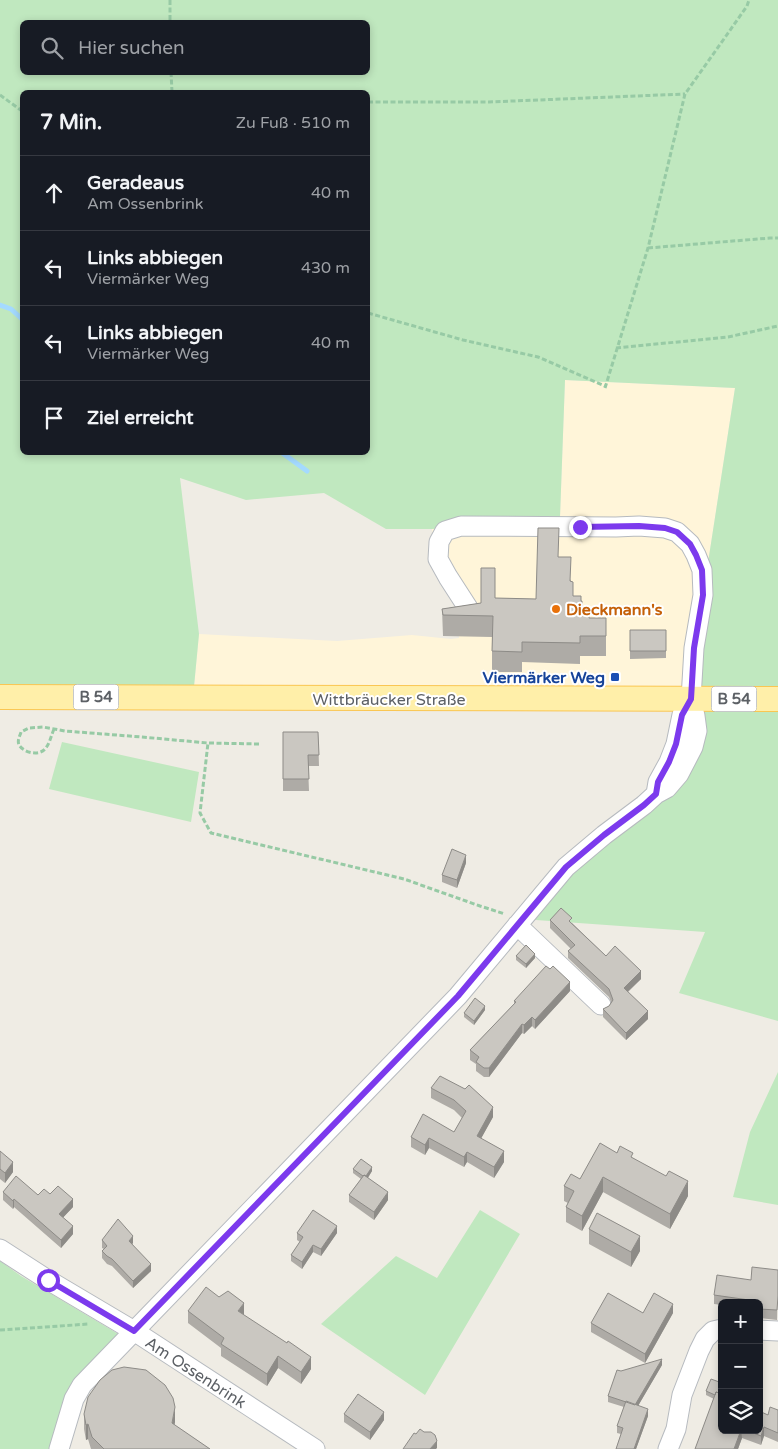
<!DOCTYPE html>
<html lang="de">
<meta charset="utf-8">
<style>
:root{--surface:#171b24;--page:#20242c;--text:#f1f3f6;--muted:#9ea1a6;--line:#363941}
body{margin:0;font-family:"Varela Round",sans-serif;background:var(--page);color:var(--text)}
.controls{position:absolute;right:15px;bottom:15px;display:grid;overflow:hidden;border-radius:8px;box-shadow:0 2px 8px #0003}
.controls button{width:45px;height:45px;display:grid;place-items:center;padding:0;border:0;border-bottom:1px solid var(--line);background:var(--surface);color:var(--text);font:25px sans-serif}
.stop{position:absolute;width:15px;height:15px;margin:-11px;border:4px solid #7c3aed;border-radius:50%;background:#fff}
.stop.end{background:#7c3aed;border-color:#fff;box-shadow:0 1px 5px #0008}
.list{margin:0;padding:0;list-style:none}
h2{display:flex;justify-content:space-between;align-items:center;height:65px;margin:0;padding:0 20px;font-size:21px}
h2 small{font-size:16px;font-weight:400;color:var(--muted)}
.list li{display:grid;grid-template-columns:32px 1fr auto;gap:15px;align-items:center;box-sizing:border-box;height:75px;padding:0 20px;border-top:1px solid var(--line)}
.list b{display:block;font-size:19px;white-space:nowrap}
.list p{margin:0;font-size:16px;white-space:nowrap;color:var(--muted)}
.list em{font-size:16px;font-style:normal;color:var(--muted)}
.icon{flex:none;width:28px;height:28px;fill:none;stroke:currentColor;stroke-width:2;stroke-linecap:round;stroke-linejoin:round}
.map{position:relative;flex:none;width:778px;height:1449px;overflow:hidden}
.search{position:absolute;background:var(--surface);box-shadow:0 2px 8px #0003;left:20px;top:20px;width:350px;height:55px;display:flex;align-items:center;gap:12px;box-sizing:border-box;padding:0 18px;border-radius:8px;color:var(--muted);font-size:19px}
.panel{position:absolute;background:var(--surface);box-shadow:0 2px 8px #0003;left:20px;top:90px;width:350px;height:365px;border-radius:8px}
.map>svg:first-child{display:block}
</style>
<div class="map">
<svg width="778" height="1449" viewBox="0 0 778 1449">
<rect width="100%" height="100%" fill="#efece4"/>
<path fill="#fff5d9" d="M565,380L735,388L703,595L691,699L193,697L199,634L337,641L412,635L451,639L459,638L456,609L435,570L432,529L560,517Z"/>
<path fill="#c0e8bf" fill-rule="evenodd" d="M0,0H778V1021L679,993L705,932L522,919L667,788L703,595L735,388L565,380L560,517L432,529H386L324,493L246,500L180,478L199,634L193,697H0ZM22,22H368V72H22ZM22,92H368V452H22Z
M62,742L199,772L191,822L49,789Z
M778,1072V1205L733,1197L750,1132Z
M480,1210L520,1234L425,1395L321,1324L396,1256L437,1278Z
M0,1261L21,1276L120,1335L56,1449H0Z"/>
<g fill="none" stroke-linecap="round" stroke-linejoin="round">
<path stroke="#a4daff" stroke-width="5" d="M0,305L11,309L22,319
M281,452L307,471"/>
<g stroke="#b6babf" stroke-width="21">
<path id="minor" d="M656,794L658,782L669,762L676,744L682,715L691,699
M517,925L601,1005
M0,1249L48,1280L134,1331L315,1449
M759,1330L778,1331
M59,1449L74,1399L82,1385L458,996L566,867L604,835L644,805L656,794L667,788L679,774L693,747L697,731L695,716L691,699L694,648L703,595L702,570L696,555L690,544L677,532L665,528L639,526L616,527L461,526L445,531L439,542L438,559L448,577L468,608
M668,1449L676,1429L682,1395L699,1351L705,1339L713,1331L722,1329"/>
</g>
<g stroke="#fac652" stroke-width="26">
<path id="major" d="M0,697L778,699"/>
</g>
<path stroke="#97caa5" stroke-width="3" stroke-dasharray="5 2.5" stroke-linecap="butt" d="M170,0V22
M171,72L172,92
M0,95L22,111
M368,102H489L685,94
M648,248L770,238H778
M368,313L463,340L538,357L605,386
M616,348L728,337L778,326
M605,388L648,248L685,94L726,36L747,6L749,0
M54,729C51,736 50,743 45,749C39,756 24,753 19,745C17,740 20,736 21,732L29,728L43,727L65,731L142,737L208,743
M259,744L208,743L200,813L211,833L404,879L480,906L505,914
M0,1330L89,1324"/>
<use href="#minor" stroke="#fff" stroke-width="19"/>
<use href="#major" stroke="#ffefa9" stroke-width="24"/>
</g>
<path fill="#aeaba6" d="M559,557L571,581L573,596L581,601L582,607L589,618H606V656H580V664L522,662V672H492V637L443,636L442,609L481,603L495,568V598L536,599Z
M630,630H666V658L630,659Z
M283,732H318L319,766H308L309,791H283Z
M466,863L457,888L442,882V875Z
M550,920L572,923L606,956L641,979L628,992L648,1019L626,1040L603,1017V1009L609,1006L611,1002L609,997L568,958V951L571,949L550,928Z
M516,956L535,958L526,968L516,960Z
M570,991L535,1029L532,1026L524,1034L522,1033L489,1077H484L476,1071V1064L470,1060V1050L514,1004V1001Z
M485,1010L474,1025L464,1017V1013Z
M431,1088L493,1117L481,1138L504,1162L494,1178L467,1162L464,1167L429,1148L425,1155L411,1147V1137L454,1132L462,1118L454,1110L431,1098Z
M0,1151L13,1172L5,1183L0,1179Z
M617,1153L633,1158L688,1196L670,1229L603,1192L582,1231L566,1222V1207L568,1203L564,1201V1186L580,1179Z
M353,1169L372,1171L368,1178L388,1200L374,1220L349,1202V1195L361,1179L353,1173Z
M3,1192L38,1195L50,1194L73,1207L63,1217L73,1234L61,1248L14,1207L13,1209L3,1200Z
M589,1229L640,1251L631,1267L589,1244Z
M297,1233H337L321,1256L313,1252L302,1269L291,1261V1255L300,1242L297,1240Z
M102,1240L133,1243L132,1244L151,1271L133,1288L112,1266L107,1264L102,1258V1251L104,1249L102,1248Z
M778,1270L777,1320L759,1318V1303H722V1305L714,1304V1295Z
M188,1311L244,1315L311,1369L301,1384L278,1368L267,1386L221,1356V1348L188,1323Z
M643,1313H673L645,1363L591,1332V1323Z
M662,1365L638,1406L648,1416L636,1449H616L621,1434L617,1433V1426L624,1407L608,1402V1396L621,1371Z
M722,1383V1391L720,1394L722,1430H759L768,1415L778,1410V1442L764,1436L761,1445L742,1438L738,1449H695L714,1399L706,1395V1391Z
M84,1414L175,1422L174,1425L210,1449H91L88,1439L86,1440L84,1429Z
M344,1414L384,1420L370,1440L344,1422Z"/>
<path fill="#8d8b87" d="M466,855V863L457,888V880Z
M535,954V958L526,968V964Z
M641,971V979L624,995V988Z
M570,982V991L535,1029V1020Z
M485,1006V1010L474,1025V1021Z
M648,1011V1019L626,1040V1033Z
M532,1017V1026L524,1034V1025Z
M522,1024V1033L489,1077V1068Z
M493,1107V1117L477,1146V1136Z
M429,1138V1148L425,1155V1145Z
M504,1151V1162L494,1178V1167Z
M467,1152V1162L464,1167V1157Z
M13,1162V1172L5,1183V1173Z
M372,1167V1171L365,1182V1178Z
M603,1177V1192L582,1231V1216Z
M688,1181V1196L670,1229V1214Z
M388,1192V1200L374,1220V1212Z
M14,1199V1207L13,1209V1201Z
M73,1199V1207L59,1222V1214Z
M73,1226V1234L61,1248V1240Z
M337,1226V1233L321,1256V1249Z
M133,1236V1243L129,1248V1241Z
M640,1236V1251L631,1267V1252Z
M313,1245V1252L302,1269V1262Z
M151,1264V1271L133,1288V1281Z
M244,1303V1315L238,1311Z
M673,1304V1313L645,1363V1354Z
M278,1356V1368L267,1386V1374Z
M311,1357V1369L301,1384V1372Z
M662,1359V1365L635,1411V1405Z
M175,1407V1422L172,1438V1423Z
M648,1409V1416L636,1449H634Z
M384,1412V1420L370,1440V1432Z
M88,1424V1439L86,1440V1425Z
M764,1427V1436L761,1445V1436Z
M741,1430L742,1438L738,1449H734Z
M437,1441V1448L436,1449H430Z"/>
<path fill="#cac7c1" stroke="#8d8b87" d="M538,528H559L558,557H571L570,581L573,582V596H581V601H582V607H589V618H606V636H580V643L522,642V652L492,651L493,616L443,615L442,609L481,603V568H495V598L536,599Z
M630,630H666V651H630Z
M283,732H318L319,755H308L309,779H283Z
M452,849L466,855L457,880L442,875Z
M561,908L572,918L569,921L606,956L615,946L641,971L624,988L648,1011L626,1033L603,1009L609,1006L613,1000L609,989L568,951L575,945L550,920Z
M526,945L535,954L526,964L516,956Z
M546,966L550,969L553,966L570,982L535,1020L532,1017L524,1025L522,1024L489,1068H484L476,1062L479,1057L470,1050L516,1002L514,1001Z
M475,998L485,1006L474,1021L464,1013Z
M440,1076L465,1089L469,1085L493,1107L477,1136L504,1151L494,1167L467,1152L464,1157L429,1138L425,1145L411,1137L423,1114L454,1132L466,1111L454,1100L431,1088Z
M600,1143L617,1153L620,1146L633,1153L631,1157L666,1176L669,1171L688,1181L670,1214L603,1177L582,1216L566,1207L574,1191L564,1186L571,1174L580,1179Z
M0,1151L13,1162L5,1173L0,1169Z
M361,1159L372,1167L366,1176L364,1175L363,1176L353,1169Z
M364,1175L388,1192L374,1212L349,1195Z
M16,1176L38,1195L44,1189L50,1194L58,1186L73,1199L59,1214L73,1226L61,1240L14,1199L13,1201L3,1192Z
M313,1210L337,1226L321,1249L313,1245L302,1262L291,1255L303,1237L297,1233Z
M597,1213L640,1236L631,1252L589,1229Z
M118,1219L133,1236L129,1241L151,1264L133,1281L112,1259L107,1256L102,1251L107,1246L102,1240Z
M752,1267L778,1270V1296L777,1310L759,1309V1303H749V1300L714,1295L717,1275L751,1280Z
M206,1287L219,1297L228,1291L244,1303L238,1311L287,1343L288,1341L311,1357L301,1372L278,1356L267,1374L221,1344L224,1338L188,1311Z
M608,1293L643,1313L654,1293L673,1304L645,1354L591,1323Z
M662,1359L635,1405L608,1396L617,1370L621,1371Z
M124,1367L146,1370L165,1385L173,1398L175,1407L172,1423L210,1449H104L92,1437L88,1424L86,1425L84,1414L88,1397L100,1380L112,1370Z
M711,1379L722,1383V1387L719,1393L716,1392L715,1395L706,1391Z
M716,1392L722,1394V1430H741L734,1449H695Z
M358,1394L384,1412L370,1432L344,1414Z
M626,1401L648,1409L634,1449H616L623,1428L617,1426Z
M770,1407L778,1410V1433L764,1427L761,1436L746,1430H759V1411L768,1415Z
M420,1429L424,1432H431L435,1435L437,1441L430,1449H403L414,1433L416,1434Z"/>
<g fill="none" stroke-linecap="round" stroke-linejoin="round">
<path stroke="#7c3aed" stroke-width="6" d="M48,1280L134,1331L458,996L566,867L604,835L644,805L656,794L658,782L669,762L676,744L682,715L691,699L694,648L703,595L702,570L696,555L690,544L677,532L665,528L639,526L580,527"/>
</g>
<circle fill="#e8710a" stroke="#fff" stroke-width="2" cx="556" cy="609" r="5"/>
<rect fill="#1a4fb4" stroke="#fff" stroke-width="2" x="610" y="672" width="10" height="10" rx="2.5"/>
<g text-anchor="middle" stroke-width="4" stroke-linejoin="round" paint-order="stroke">
<g fill="#fff" stroke="#8d9093" stroke-width="1">
<rect x="73.5" y="684.5" width="45" height="25" rx="4"/>
<rect x="711.5" y="686.5" width="45" height="25" rx="4"/>
</g>
<g font-size="15" font-weight="bold" fill="#5c6065">
<text x="96" y="702">B 54</text>
<text x="734" y="704">B 54</text>
</g>
<g font-size="16" font-weight="bold" fill="#c56008" stroke="#fff" text-anchor="start">
<text x="566" y="615">Dieckmann's</text>
</g>
<g font-size="16" font-weight="bold" fill="#164399" stroke="#fff" text-anchor="end">
<text x="605" y="683">Viermärker Weg</text>
</g>
<g font-size="16" fill="#5c6065" stroke="#fff">
<text x="389" y="705">Wittbräucker Straße</text>
<text transform="translate(196 1372) rotate(33)" y="6">Am Ossenbrink</text>
</g>
</g>
</svg>
<div class="controls">
<button>+</button>
<button>−</button>
<button><svg class="icon" aria-label="layers" viewBox="0 0 24 24"><path d="M12 4l9 5-9 5-9-5zM3 14l9 5 9-5"/></svg></button>
</div>
<div class="stop" style="left:48px;top:1280px"></div>
<div class="stop end" style="left:580px;top:527px"></div>
<div class="search"><svg class="icon" aria-label="search" viewBox="0 0 24 24"><circle cx="10" cy="10" r="6"/><path d="M15 15l6 6"/></svg>Hier suchen</div>
<section class="panel">
<h2>7 Min.<small>Zu Fuß · 510 m</small></h2>
<ul class="list">
<li><svg class="icon" aria-label="ahead" viewBox="0 0 24 24"><path d="M12 20V5M6 11l6-6 6 6"/></svg><div><b>Geradeaus</b><p>Am Ossenbrink</p></div><em>40 m</em></li>
<li><svg class="icon" aria-label="left" viewBox="0 0 24 24"><path d="M17 20v-9H6M10 6l-5 5 5 5"/></svg><div><b>Links abbiegen</b><p>Viermärker Weg</p></div><em>430 m</em></li>
<li><svg class="icon" aria-label="left" viewBox="0 0 24 24"><path d="M17 20v-9H6M10 6l-5 5 5 5"/></svg><div><b>Links abbiegen</b><p>Viermärker Weg</p></div><em>40 m</em></li>
<li><svg class="icon" aria-label="arrive" viewBox="0 0 24 24"><path d="M6 21V4h12l-3 4 3 4H6"/></svg><div><b>Ziel erreicht</b></div></li>
</ul>
</section>
</div>
